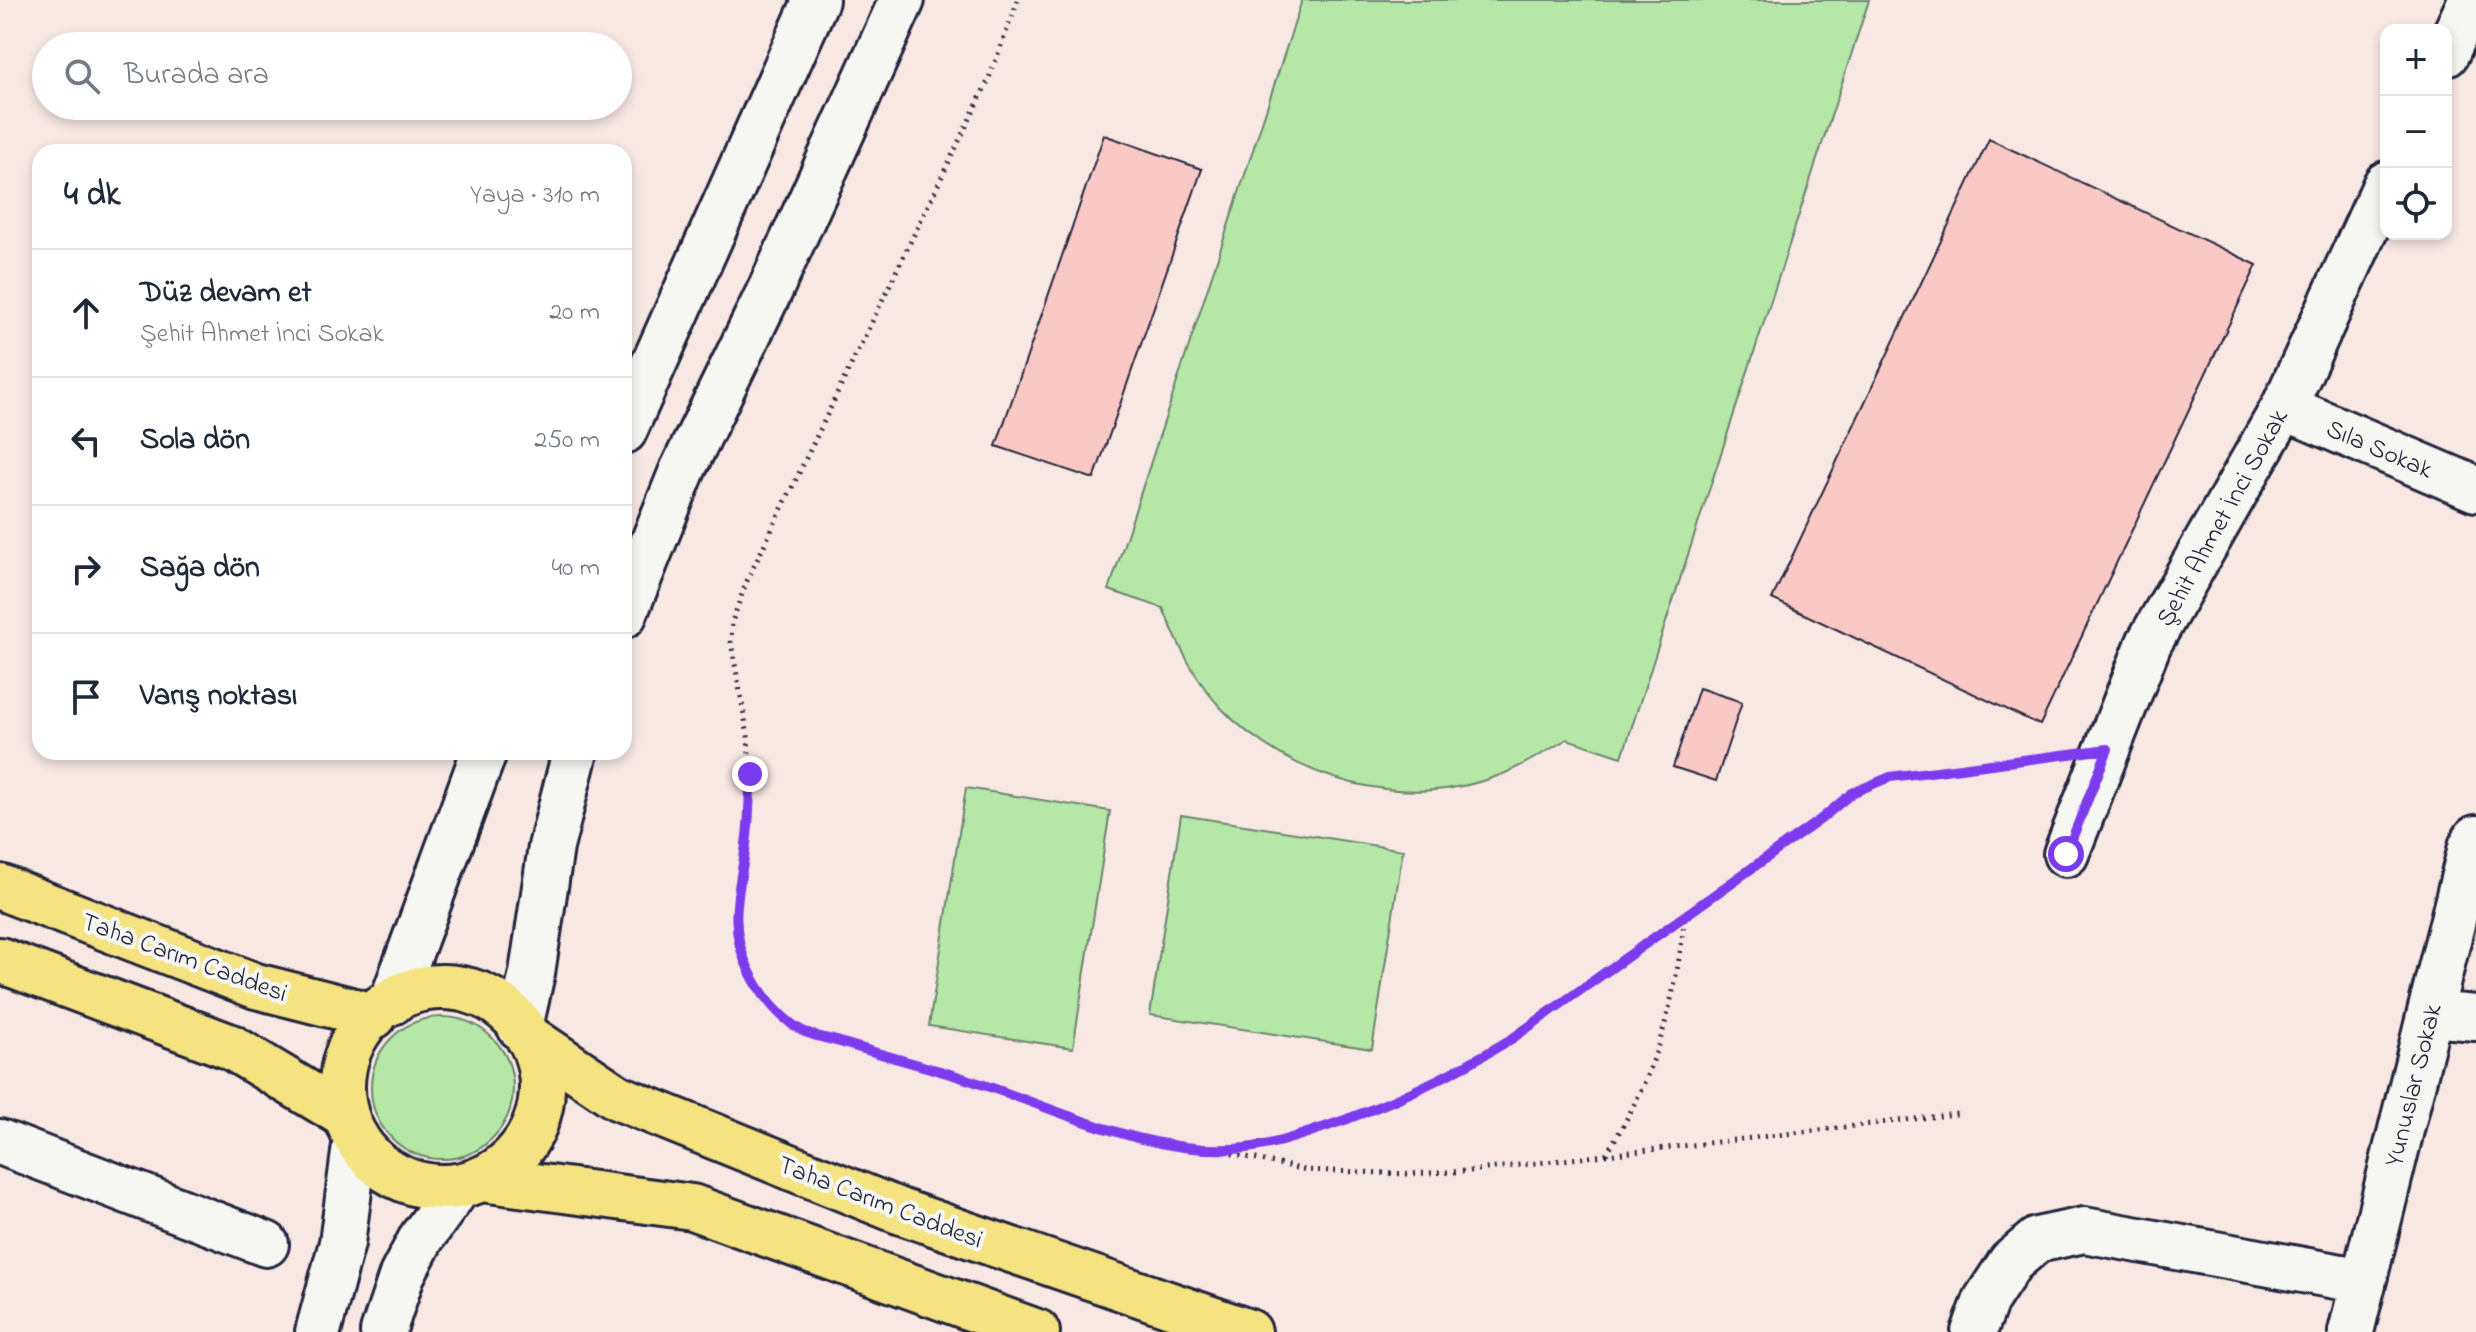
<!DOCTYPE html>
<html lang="tr">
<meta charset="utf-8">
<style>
:root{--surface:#fff;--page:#f2f2f3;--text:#1f2937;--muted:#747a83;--line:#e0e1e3}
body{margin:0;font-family:"Indie Flower",sans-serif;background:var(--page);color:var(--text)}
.controls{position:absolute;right:24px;top:24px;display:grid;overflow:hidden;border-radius:16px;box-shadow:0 4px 12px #0003}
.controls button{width:72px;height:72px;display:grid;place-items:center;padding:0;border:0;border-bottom:2px solid var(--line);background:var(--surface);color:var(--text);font:40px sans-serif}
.stop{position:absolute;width:24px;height:24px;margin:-18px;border:6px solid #7c3aed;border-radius:50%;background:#fff}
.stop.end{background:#7c3aed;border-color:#fff;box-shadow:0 2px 8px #0008}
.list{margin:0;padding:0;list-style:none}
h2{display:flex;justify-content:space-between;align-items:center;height:104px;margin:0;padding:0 32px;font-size:34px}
h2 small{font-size:26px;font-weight:400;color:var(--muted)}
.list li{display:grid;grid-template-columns:52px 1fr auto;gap:24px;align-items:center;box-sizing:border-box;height:128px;padding:0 32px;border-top:2px solid var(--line)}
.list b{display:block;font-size:30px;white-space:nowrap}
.list p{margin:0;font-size:26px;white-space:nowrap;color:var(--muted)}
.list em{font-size:26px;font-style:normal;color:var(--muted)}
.icon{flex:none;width:44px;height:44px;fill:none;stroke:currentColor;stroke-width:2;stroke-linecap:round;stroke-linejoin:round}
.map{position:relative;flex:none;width:2476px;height:1332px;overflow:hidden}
.search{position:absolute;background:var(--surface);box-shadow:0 4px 12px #0003;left:32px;top:32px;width:600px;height:88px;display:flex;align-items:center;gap:20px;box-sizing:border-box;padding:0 28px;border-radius:44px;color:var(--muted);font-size:30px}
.panel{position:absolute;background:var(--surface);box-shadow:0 4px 12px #0003;left:32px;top:144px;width:600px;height:616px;border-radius:24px}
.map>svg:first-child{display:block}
</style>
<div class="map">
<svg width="2476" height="1332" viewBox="0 0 2476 1332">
<rect width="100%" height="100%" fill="#f7e8e4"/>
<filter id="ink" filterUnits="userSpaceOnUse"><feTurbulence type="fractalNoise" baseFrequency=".0125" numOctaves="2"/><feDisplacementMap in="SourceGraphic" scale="16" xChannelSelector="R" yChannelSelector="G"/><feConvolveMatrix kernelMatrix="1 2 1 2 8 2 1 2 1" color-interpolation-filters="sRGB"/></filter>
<g filter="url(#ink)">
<path fill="#b5e7a6" stroke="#6c8470" stroke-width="2" d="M1302,0H1869L1622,757L1567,739C1546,752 1526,764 1503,774C1407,813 1291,781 1221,708C1194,679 1178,644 1163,608L1109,590Z
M966,788L1110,811L1073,1048L929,1026Z
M1181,815L1403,850L1372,1049L1150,1015Z
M371 1088a71 71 0 1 1 142 0a71 71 0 1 1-142 0Z"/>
<path fill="#fac9c5" stroke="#22223b" stroke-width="2" d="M1104,135L1202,169L1094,479L996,446Z
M1989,139L2257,265L2040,725L1772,599Z
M1699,688L1742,702L1716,781L1673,767Z"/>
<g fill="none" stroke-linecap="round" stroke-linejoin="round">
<g stroke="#22223b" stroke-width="50">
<path id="minor" d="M2446,54L2471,0
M2284,407L2476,489
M624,431L816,0
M624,615L682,471L771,288L902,0
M2066,854L2149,643L2284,407L2386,184
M392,1002L484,752
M2430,1014L2476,1018
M520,1027L532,973L551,847L575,752
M0,1142L266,1244
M318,1332L342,1243L356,1138
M383,1332L402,1275L422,1237L459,1186
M1974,1332L1986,1300L2011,1262L2037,1240L2084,1230L2363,1281
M2351,1332L2471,847L2476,838"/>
</g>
<g stroke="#22223b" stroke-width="50">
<path id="major" d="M0,887L256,986L374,1016
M0,960L231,1047L346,1116
M342 1087a100 100 0 1 1 200 0a100 100 0 1 1-200 0Z
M528,1037L617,1097L899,1211L1249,1332
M482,1179L692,1207L1037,1332"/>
</g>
<path stroke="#22223b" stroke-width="5" stroke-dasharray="2 6" stroke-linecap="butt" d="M1018,0L988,81L746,583L732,622L731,642L748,736L750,774L749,814L745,854L736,893V919L740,945L748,969L762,993L780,1014L801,1031L954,1075L1153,1143L1216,1150L1277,1143L1363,1114L1418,1091L1513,1038L1821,819L1852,793L1890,777L2063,754
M1224,1152L1306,1170L1408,1174L1469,1171L1957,1114
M1606,1154C1656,1076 1674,1007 1685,916"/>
<use href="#minor" stroke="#f6f6f2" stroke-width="44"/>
<use href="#major" stroke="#f5e382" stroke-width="44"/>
</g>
</g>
<g fill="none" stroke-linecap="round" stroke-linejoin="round" filter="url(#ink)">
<path stroke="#7c3aed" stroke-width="10" d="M750,774C750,800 749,826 745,852C738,896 728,927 749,970C760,993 778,1016 799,1029C810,1036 827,1038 840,1042C876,1053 913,1063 950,1074C1046,1102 1145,1159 1246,1148C1273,1145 1297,1136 1322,1128C1390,1105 1452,1075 1513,1038L1821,819L1852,793L1890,777L2108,749L2066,854"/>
</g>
<g text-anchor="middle" stroke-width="8" stroke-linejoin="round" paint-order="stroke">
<g font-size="26" fill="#22223b" stroke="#f6f6f2">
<text transform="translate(2380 448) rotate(23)" y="9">Sıla Sokak</text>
<text transform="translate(2221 517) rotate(-61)" y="9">Şehit Ahmet İnci Sokak</text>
<text transform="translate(185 956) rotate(20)" y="9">Taha Carım Caddesi</text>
<text transform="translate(2412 1085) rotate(-76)" y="9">Yunuslar Sokak</text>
<text transform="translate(881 1201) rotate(21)" y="9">Taha Carım Caddesi</text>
</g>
</g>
</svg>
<div class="controls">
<button>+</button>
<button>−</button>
<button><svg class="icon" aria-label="locate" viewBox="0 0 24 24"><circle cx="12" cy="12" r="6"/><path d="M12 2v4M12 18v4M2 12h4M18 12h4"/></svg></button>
</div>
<div class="stop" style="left:2066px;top:854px"></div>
<div class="stop end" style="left:750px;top:774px"></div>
<div class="search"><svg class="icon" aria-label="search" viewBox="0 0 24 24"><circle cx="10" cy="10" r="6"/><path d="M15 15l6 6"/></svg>Burada ara</div>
<section class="panel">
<h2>4 dk<small>Yaya · 310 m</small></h2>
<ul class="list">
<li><svg class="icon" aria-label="ahead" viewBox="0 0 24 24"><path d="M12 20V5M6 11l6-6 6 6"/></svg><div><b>Düz devam et</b><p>Şehit Ahmet İnci Sokak</p></div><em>20 m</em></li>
<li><svg class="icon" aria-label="left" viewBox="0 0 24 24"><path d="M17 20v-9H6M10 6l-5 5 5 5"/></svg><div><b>Sola dön</b></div><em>250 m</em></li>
<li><svg class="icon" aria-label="right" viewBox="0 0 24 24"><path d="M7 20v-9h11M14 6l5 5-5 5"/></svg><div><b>Sağa dön</b></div><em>40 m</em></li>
<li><svg class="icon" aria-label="arrive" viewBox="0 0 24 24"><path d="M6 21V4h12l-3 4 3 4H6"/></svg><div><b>Varış noktası</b></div></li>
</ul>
</section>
</div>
